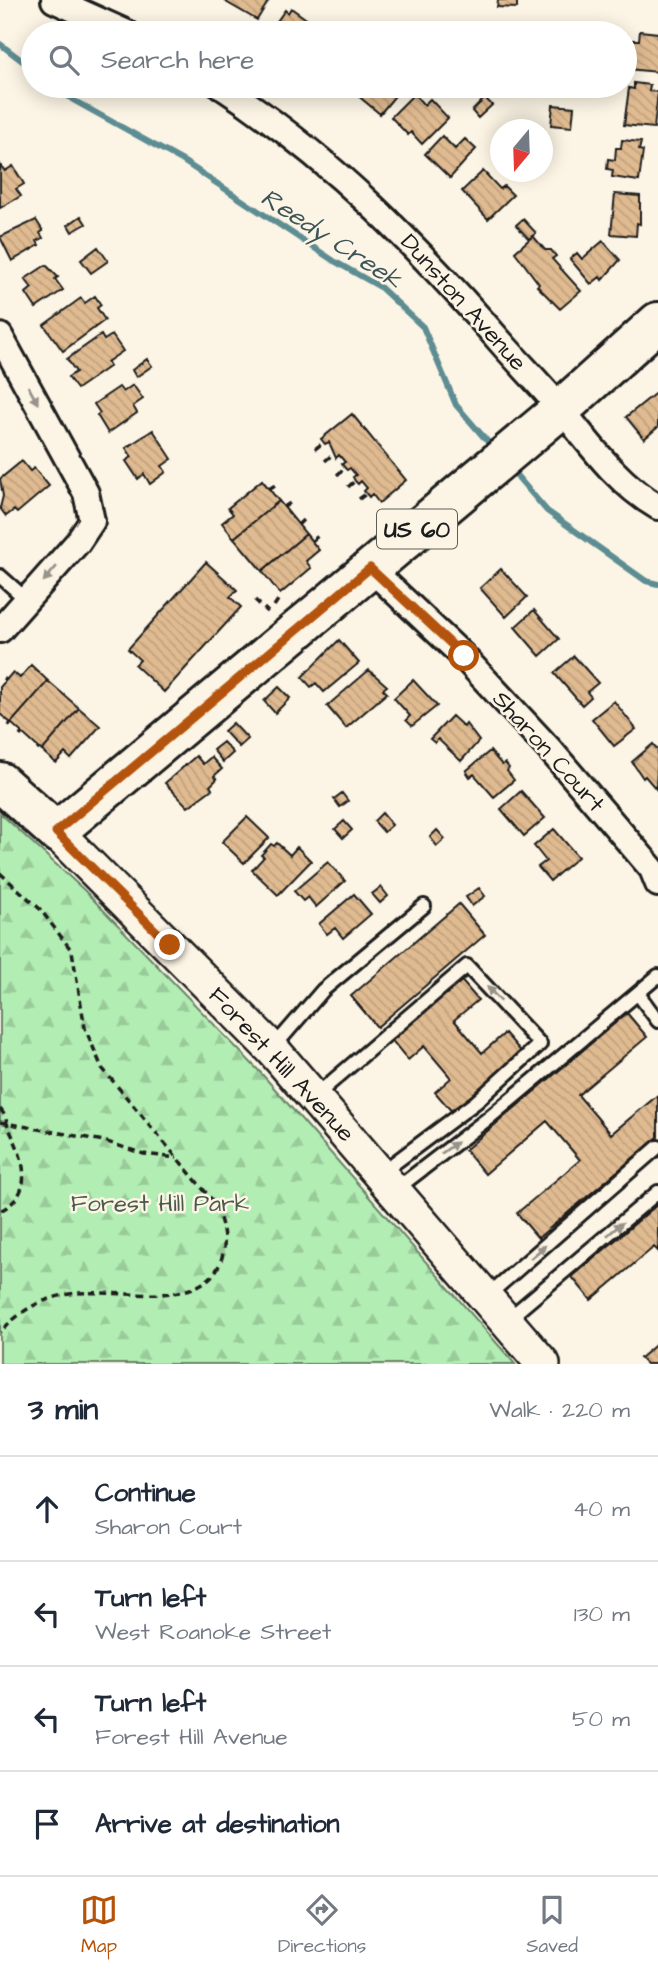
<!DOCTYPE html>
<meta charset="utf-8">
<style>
:root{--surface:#fff;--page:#f6f6f7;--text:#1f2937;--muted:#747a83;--line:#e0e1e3;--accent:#b45309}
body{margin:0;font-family:"Architects Daughter",sans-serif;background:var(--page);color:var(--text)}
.compass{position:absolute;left:490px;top:119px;width:63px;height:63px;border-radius:50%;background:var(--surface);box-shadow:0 4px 18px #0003;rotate:199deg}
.stop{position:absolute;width:21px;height:21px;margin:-16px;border:5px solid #b45309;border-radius:50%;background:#fff}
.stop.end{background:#b45309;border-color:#fff;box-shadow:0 2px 7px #0008}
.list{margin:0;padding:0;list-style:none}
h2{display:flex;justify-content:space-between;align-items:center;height:91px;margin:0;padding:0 28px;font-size:30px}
h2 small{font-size:23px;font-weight:400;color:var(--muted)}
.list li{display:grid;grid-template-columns:46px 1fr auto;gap:21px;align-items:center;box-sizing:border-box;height:105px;padding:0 28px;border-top:2px solid var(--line)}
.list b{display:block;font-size:26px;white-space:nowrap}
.list p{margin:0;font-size:23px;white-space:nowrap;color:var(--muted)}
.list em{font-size:23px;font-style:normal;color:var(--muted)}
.icon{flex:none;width:38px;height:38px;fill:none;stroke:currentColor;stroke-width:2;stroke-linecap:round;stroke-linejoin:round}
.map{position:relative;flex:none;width:658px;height:1364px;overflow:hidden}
.search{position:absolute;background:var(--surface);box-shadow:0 4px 18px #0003;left:21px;right:21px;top:21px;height:77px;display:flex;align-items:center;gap:18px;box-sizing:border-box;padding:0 24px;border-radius:38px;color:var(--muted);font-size:26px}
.sheet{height:511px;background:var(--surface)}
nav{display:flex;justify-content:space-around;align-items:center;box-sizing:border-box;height:98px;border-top:2px solid var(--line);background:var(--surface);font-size:19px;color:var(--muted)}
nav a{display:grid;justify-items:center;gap:4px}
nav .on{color:var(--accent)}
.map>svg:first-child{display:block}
</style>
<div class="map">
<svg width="658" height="1364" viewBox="0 0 658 1364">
<defs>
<pattern id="forest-firs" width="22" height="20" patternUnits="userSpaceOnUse" patternTransform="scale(1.75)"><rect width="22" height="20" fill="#b2edb3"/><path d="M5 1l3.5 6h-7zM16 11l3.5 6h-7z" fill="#98cb99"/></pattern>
<pattern id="building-back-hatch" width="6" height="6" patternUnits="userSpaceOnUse" patternTransform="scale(1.75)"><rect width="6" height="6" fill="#e0bb91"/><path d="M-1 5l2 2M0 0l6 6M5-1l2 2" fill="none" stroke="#c0a07c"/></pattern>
</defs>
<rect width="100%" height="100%" fill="#fcf5e5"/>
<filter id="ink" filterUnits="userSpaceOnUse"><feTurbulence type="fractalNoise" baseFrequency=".0143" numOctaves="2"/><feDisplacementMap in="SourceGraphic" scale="14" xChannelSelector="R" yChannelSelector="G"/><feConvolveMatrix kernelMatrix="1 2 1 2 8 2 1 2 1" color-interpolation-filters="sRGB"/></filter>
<g filter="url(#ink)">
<path fill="url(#forest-firs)" stroke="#678468" stroke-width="2" d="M0,813L84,890L261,1073L515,1364H0Z"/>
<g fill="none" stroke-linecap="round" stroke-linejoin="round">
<path stroke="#5d8d93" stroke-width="6" d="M0,44L33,69
M55,86L73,100L183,161L334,261L380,287L423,327L456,405L494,449
M510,468L547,511L646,581L658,584"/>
</g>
<path fill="url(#building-back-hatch)" stroke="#1c1c1c" stroke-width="2" d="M228,0H269L257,20L226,2Z
M498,0H517V8L497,7Z
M291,8L312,23L310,26L314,29L312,33H285L279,29L275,24L285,10L288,13Z
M640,31L658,33V72L627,69L630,40H639Z
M634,83L650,85L649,91L658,92L654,128L624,125L629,88L634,89Z
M352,86H403L380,114L350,89Z
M414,94L424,105L430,99L448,118L422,144L411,132L408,135L391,117Z
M485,98L492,105L478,118L472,111Z
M553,105L574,107L572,127L551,125Z
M442,136L455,149L465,139L476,149L450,178L425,154Z
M622,140L641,142L639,150L643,151L639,181L612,177L613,170L607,169L608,159L615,160L616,148H621Z
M0,165L5,171L13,166L24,184L16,189L21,196L0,208Z
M483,171L500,189L504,186L513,195L488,219L462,191Z
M615,194L640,196V224L637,223L636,236L611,234Z
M81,216L86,224L72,232L68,225Z
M523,219L536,233L529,239L516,225Z
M36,220L43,231L40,233L43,238L37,241L39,245L12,261L0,237Z
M533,236L545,250H551L556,256L552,259L581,291L560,309L537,286L539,284L515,252Z
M603,241L620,260L602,280L600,277L591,284L570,259L577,253L582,259Z
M98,247L108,261L91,273L81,260Z
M46,265L58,277L55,279L63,290L36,308L26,293L32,288L25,279Z
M95,296L101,305L97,308L105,320L63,351L44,325L81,298L85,303Z
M101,335L104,340L112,335L123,351L107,362L110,366L77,389L68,377L76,372L67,359Z
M147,359L152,366L136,377L132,370Z
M133,385L143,399L133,406L137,413L108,433L97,415L100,413L94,404L119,387L123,392Z
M658,391V427L644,439L626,417Z
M352,414L406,480L379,503L372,494L369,497L364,491L367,488L361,481L358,484L355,481L353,477L356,475L350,468L347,470L345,468L342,464L345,462L339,455L336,458L329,442L325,444L321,439Z
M153,430L172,459L162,466L166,472L150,484L144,474L138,479L126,461L132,457L126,448Z
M22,461L30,471L34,468L49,486L17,513L14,510L6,516L0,508L3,496L0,479Z
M262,480L279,501L234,538L222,523L233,514L228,508Z
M279,501L306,534L262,571L234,538Z
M306,534L319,550L306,561L311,568L280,594L262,571Z
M206,562L237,590L230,597L241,607L164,692L135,665L140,660L128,649Z
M501,569L527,597L506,617L480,588Z
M534,610L559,639L540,656L515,627Z
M339,640L359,663L324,692L316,683L311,687L302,677Z
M574,656L598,683L587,692L591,697L582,705L554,673Z
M31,665L48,681L11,723L0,714V687L13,672L20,678Z
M369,670L387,686L383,689L387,693L346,728L327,706Z
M413,680L437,706L412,726L406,720L410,716L394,698Z
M48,681L79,708L42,751L11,723Z
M279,687L290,698L275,713L264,701Z
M614,701L636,729L614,746L592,719Z
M79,708L100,726L71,759L65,753L56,763L42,751Z
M452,716L464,727L466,724L479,741L461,761L438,739L435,743L430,739Z
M233,723L248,739L239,747L224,731Z
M223,742L233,753L223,762L213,750Z
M653,744L658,750L656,789L645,776L643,778L632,762Z
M490,751L502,765L505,763L509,768L507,771L514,780L494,797L474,774L470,777L466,771Z
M196,756L203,764L211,757L222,769L214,776L217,779L210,786L212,789L188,807L165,783Z
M521,791L545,818L524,836L501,809Z
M342,793L348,801L340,807L334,799Z
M382,813L392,825L384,832L374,821Z
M247,817L269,838L244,863L222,842Z
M344,821L352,830L343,838L335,829Z
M554,829L578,857L550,881L538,867L546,861L534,846Z
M437,830L445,839L437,846L430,837Z
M277,843L290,855L297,847L311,861L278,895L252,870L264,857L261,855L271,844L274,846Z
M328,862L345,881L316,907L308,897L303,901L294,891Z
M381,887L388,896L380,903L372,894Z
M479,888L485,896L472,906L466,897Z
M354,894L371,914L343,938L335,928L327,934L319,924Z
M459,904L485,935L377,1027L351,996Z
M459,978L478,1000L454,1020L482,1053L505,1033L524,1055L454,1114L435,1092L451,1078L424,1046L408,1060L389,1037Z
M627,1013L647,1037L578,1095L611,1134L658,1095V1137L538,1238L517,1213L580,1160L547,1121L485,1174L465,1150Z
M658,1204V1251L654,1247L591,1300L572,1277Z
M658,1343V1364H646L640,1358Z"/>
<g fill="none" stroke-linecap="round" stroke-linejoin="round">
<g stroke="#1c1c1c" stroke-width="18">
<path id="service" d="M0,576L27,600
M639,995L658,1021
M272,1049L323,990L424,906
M314,1097L467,966L540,1044L476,1102L381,1173
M395,1190L490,1117L658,976
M487,1296L658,1147
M507,1320L658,1192"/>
</g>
<g stroke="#1c1c1c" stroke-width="30">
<path id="minor" d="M54,0L127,33
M221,86C333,159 418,247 505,347C524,368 544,389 562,410C591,446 618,484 658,507
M0,336L86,493L92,521L78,542L0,630
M370,568L463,656L552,752L652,869L658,884"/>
</g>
<g stroke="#1c1c1c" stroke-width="38">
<path id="secondary" d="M56,832L272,1049L543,1364"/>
</g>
<g stroke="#1c1c1c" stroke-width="44">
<path id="primary" d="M0,782L56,832L561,409L658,322"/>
</g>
<path stroke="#1c1c1c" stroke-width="3.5" stroke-dasharray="7 5" stroke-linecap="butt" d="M315,449L324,442
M325,461L333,454
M337,475L345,468
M348,487L355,481
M269,489L275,485
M359,499L366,494
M284,507L290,503
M298,525L304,519
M312,541L318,536
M255,600L268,612
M274,606L280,597
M3,678L6,680
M9,726L11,723
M20,736L22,733
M37,750L39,748
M0,873L40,909L72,951L85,1028L102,1068L213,1201C222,1221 229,1242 220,1263C199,1314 106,1285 64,1295C36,1301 20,1312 0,1332
M0,1109C6,1115 6,1122 9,1129C24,1158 36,1193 0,1211
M0,1122L104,1141L144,1154L177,1158"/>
<use href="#service" stroke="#fcf5e5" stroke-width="12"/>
<use href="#minor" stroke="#fcf5e5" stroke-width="24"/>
<use href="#secondary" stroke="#fcf5e5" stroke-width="33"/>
<use href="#primary" stroke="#fcf5e5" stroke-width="38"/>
</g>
<defs><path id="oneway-solid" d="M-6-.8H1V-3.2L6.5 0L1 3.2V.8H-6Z" transform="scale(1.75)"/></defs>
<g fill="#97938b">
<use href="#oneway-solid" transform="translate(33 395) rotate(61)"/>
<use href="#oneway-solid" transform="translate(50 574) rotate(131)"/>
<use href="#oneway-solid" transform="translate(494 994) rotate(-134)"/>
<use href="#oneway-solid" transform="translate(449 1148) rotate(-36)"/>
<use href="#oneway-solid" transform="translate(615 1229) rotate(-40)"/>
<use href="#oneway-solid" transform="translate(538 1252) rotate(-41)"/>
</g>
</g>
<g fill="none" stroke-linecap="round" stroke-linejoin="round" filter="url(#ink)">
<path stroke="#b45309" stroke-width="9" d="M170,945L56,832L370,568L464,656"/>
</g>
<g text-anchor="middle" stroke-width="5" stroke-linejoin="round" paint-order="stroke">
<rect fill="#fcf5e5" stroke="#5f5d58" stroke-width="2" x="377" y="509.5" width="80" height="39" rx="5"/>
<g font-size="23" font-weight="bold" fill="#1c1c1c">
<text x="417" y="537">US 60</text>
</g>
<g font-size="24" fill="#1c1c1c" stroke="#fcf5e5">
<text transform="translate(464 302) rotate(48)" y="8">Dunston Avenue</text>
<text transform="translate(549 751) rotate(48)" y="8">Sharon Court</text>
<text transform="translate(282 1064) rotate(47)" y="8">Forest Hill Avenue</text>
</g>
<g font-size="24" fill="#495b49" stroke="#fcf5e5">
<text x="160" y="1211">Forest Hill Park</text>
</g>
<g font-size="26" font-style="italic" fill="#3c5457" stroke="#fcf5e5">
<text transform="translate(332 238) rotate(33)" y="9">Reedy Creek</text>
</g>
</g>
</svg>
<svg class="compass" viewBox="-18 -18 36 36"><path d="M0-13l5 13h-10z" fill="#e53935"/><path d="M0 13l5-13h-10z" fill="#747a83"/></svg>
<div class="stop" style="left:464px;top:656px"></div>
<div class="stop end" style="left:170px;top:945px"></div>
<div class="search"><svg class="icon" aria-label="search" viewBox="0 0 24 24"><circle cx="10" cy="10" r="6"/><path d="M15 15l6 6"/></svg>Search here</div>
</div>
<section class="sheet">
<h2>3 min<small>Walk · 220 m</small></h2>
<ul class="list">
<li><svg class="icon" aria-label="ahead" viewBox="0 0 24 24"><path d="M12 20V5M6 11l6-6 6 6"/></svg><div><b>Continue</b><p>Sharon Court</p></div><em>40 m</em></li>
<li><svg class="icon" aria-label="left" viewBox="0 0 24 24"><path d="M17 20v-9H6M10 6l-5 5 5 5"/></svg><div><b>Turn left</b><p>West Roanoke Street</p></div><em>130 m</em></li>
<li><svg class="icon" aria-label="left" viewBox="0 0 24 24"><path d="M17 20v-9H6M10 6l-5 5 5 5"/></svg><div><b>Turn left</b><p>Forest Hill Avenue</p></div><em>50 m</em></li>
<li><svg class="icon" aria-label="arrive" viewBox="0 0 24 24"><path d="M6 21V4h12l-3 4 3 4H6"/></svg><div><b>Arrive at destination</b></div></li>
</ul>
</section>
<nav>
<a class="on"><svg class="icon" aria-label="map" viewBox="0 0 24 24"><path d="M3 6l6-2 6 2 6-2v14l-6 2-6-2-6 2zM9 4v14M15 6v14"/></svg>Map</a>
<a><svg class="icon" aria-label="directions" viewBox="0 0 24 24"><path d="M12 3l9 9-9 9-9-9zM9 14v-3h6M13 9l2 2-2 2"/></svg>Directions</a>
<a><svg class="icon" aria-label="saved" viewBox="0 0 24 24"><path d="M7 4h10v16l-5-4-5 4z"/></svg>Saved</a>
</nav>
